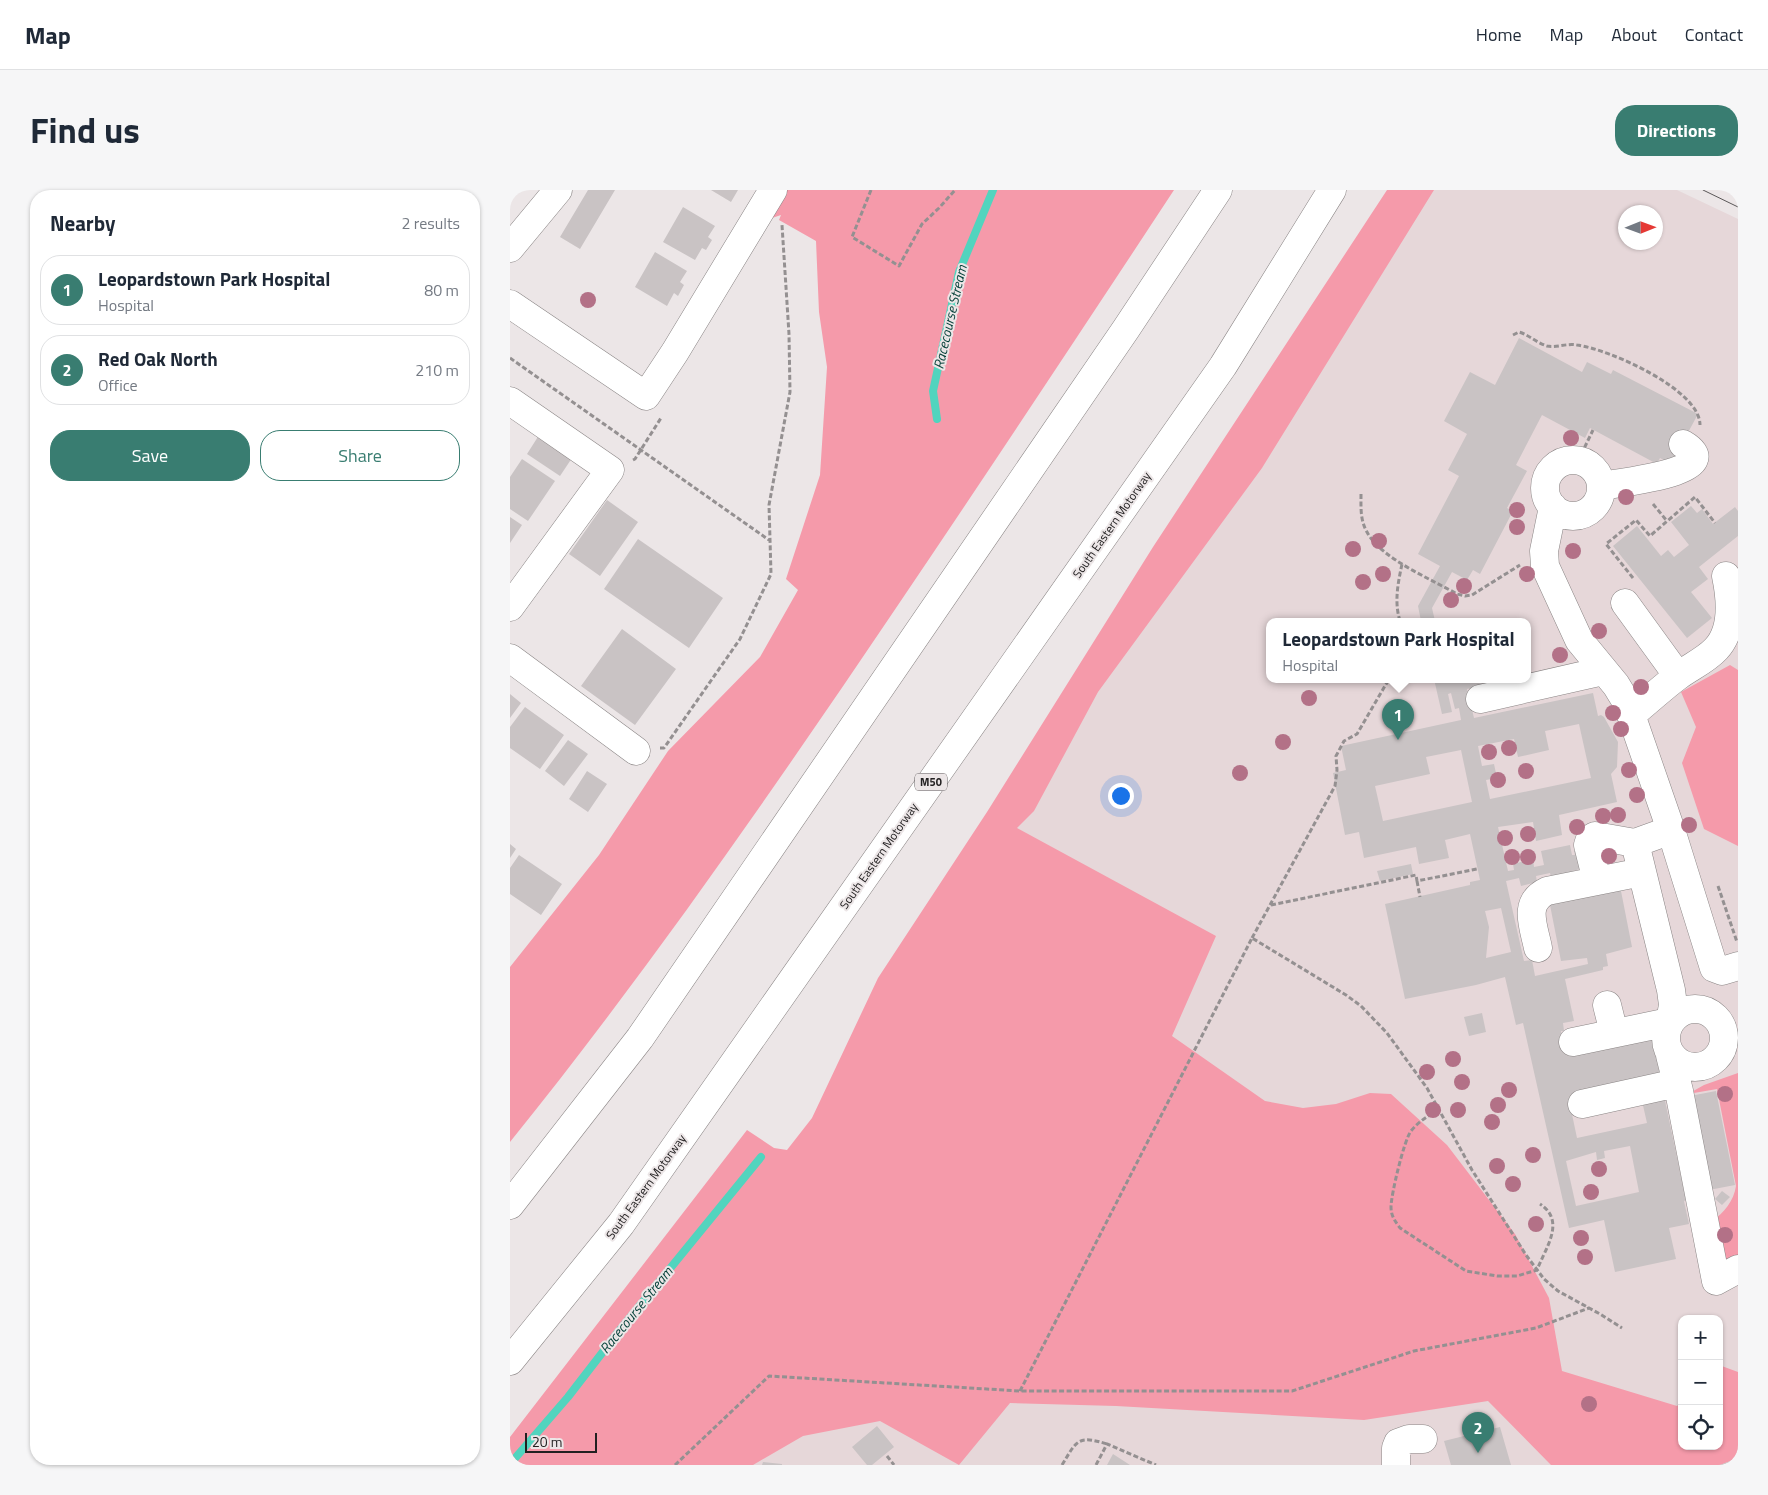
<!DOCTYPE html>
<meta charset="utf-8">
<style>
:root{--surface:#fff;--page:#f6f6f7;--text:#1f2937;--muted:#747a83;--line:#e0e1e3;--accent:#397d71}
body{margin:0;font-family:"Titillium Web",sans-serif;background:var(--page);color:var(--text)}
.controls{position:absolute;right:15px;bottom:15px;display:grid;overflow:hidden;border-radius:10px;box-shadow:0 1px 4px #0004}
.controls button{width:45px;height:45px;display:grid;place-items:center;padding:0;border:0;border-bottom:1px solid var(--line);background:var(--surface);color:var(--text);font:25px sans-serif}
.compass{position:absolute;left:1108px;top:15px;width:45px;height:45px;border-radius:50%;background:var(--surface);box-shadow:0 1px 4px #0004;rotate:89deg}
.scale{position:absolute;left:15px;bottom:12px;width:72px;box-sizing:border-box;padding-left:5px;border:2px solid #222021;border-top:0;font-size:14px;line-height:18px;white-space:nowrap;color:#222021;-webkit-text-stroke:4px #ece6e7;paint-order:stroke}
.you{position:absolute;left:610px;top:605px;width:18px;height:18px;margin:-12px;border:4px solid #fff;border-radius:50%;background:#1a73e8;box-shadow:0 0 0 8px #1a73e833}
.badge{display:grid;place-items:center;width:32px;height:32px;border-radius:50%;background:var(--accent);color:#fff;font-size:16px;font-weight:700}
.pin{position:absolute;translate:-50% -41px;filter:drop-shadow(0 1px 2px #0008)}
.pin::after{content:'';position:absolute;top:26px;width:18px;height:15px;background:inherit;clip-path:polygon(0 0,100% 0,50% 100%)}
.popup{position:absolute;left:756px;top:428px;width:265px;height:65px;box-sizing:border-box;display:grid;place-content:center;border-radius:10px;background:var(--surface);filter:drop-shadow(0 1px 4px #0005);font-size:16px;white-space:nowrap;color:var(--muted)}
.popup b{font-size:19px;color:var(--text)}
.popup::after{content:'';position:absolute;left:50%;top:100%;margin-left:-10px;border:10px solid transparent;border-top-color:var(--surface)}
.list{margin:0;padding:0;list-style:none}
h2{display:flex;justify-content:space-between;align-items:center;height:65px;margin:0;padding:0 20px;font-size:21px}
h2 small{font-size:16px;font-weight:400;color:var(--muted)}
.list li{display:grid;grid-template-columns:32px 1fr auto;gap:15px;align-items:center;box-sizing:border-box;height:70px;margin:0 10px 10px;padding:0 10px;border:1px solid var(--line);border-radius:20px}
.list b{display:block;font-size:19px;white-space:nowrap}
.list p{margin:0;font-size:16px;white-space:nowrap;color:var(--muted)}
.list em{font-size:16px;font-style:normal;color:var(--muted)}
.actions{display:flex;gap:10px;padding:15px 20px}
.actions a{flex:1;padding:11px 0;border:1px solid var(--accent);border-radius:20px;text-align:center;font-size:18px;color:var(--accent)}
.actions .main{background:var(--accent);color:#fff}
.icon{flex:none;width:28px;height:28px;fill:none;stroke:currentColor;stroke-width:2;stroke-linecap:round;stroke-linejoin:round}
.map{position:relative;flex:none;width:1228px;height:1275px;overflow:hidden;border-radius:20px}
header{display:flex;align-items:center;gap:30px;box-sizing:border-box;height:70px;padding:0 25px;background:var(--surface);border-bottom:1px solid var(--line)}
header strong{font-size:24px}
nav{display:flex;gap:28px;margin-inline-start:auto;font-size:18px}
.intro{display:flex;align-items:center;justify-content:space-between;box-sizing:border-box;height:120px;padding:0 30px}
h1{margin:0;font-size:35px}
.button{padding:12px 22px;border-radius:20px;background:var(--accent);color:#fff;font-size:18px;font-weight:700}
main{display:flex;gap:30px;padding:0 30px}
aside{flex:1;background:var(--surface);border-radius:20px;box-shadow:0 1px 4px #0004}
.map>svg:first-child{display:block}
</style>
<header>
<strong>Map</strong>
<nav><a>Home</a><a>Map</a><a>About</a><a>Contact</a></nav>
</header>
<div class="intro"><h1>Find us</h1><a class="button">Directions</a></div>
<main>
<aside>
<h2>Nearby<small>2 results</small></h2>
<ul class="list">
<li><span class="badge">1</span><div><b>Leopardstown Park Hospital</b><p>Hospital</p></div><em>80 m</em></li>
<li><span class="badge">2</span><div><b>Red Oak North</b><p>Office</p></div><em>210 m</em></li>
</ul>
<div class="actions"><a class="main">Save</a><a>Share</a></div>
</aside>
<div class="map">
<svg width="1228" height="1275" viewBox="0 0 1228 1275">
<rect width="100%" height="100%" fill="#ece6e7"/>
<path fill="#e6d7d9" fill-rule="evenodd" d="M900,0H1167L1228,29V1275H32L274,969L445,722ZM1116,22H1146V52H1116ZM759,431H1017V489H759ZM1172,1129H1209V1256H1172Z"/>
<path fill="#f59aaa" d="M266,0H664C572,140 480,279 386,418C263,600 138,781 0,952V777L89,665L158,561L250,467L288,400L276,389L310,285L317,177L309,122L306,51L269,30L271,25L259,29Z
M877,0H924L752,278L588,502L524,621L507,638L706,746L662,846L755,911L793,918L826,914L860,903L881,904L937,955L1005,1044L1039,1108L1052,1181L1167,1216L1172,1211V1256H1209V1175L1228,1182V1268L1210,1275H1041L978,1211L854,1230L606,1216L500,1213L449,1275L370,1231L293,1246L243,1275H0V1247L237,940L264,958L277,960L302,928L368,788L477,622L643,357Z
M1220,475L1228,480V656L1194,639L1172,573L1186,537L1171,502Z
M1228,883V1072L1211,1081L1202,1030C1214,1024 1224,1010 1226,996L1207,899L1178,904L1194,895Z"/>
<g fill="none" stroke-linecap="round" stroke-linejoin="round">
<path stroke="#52d4be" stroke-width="8" d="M427,229L423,201L449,82L483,0
M0,1274L58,1207L109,1141L251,967"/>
</g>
<path fill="#c9c3c4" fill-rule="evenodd" d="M78,0H105L70,59L50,47Z
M201,0H228L221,12Z
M173,17L205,36L198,47L202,50L196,60L192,58L185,70L153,52Z
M145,62L177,81L170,92L174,95L168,106L164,103L157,116L125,97Z
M1009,148L1072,182L1077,172L1101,184L1103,180L1188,224L1161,274L1150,268L1147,274L1080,238L1075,248L1032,225L1006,275L1017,281L997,318L1003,321L970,384L963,380L957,390L942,382L922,418L925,431H911L908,416L930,376L908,364L949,286L938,280L957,244L934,231L960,182L985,195Z
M31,242L64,265L50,286L17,264Z
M12,269L45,291L18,331L0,319V287Z
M97,310L128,332L90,386L59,364Z
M1181,316L1187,323L1192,319L1203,334L1225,317L1228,321V346L1189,377L1198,389L1181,402L1202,428L1177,448L1103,356L1127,336L1151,366L1158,360L1164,367L1179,355L1161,332Z
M0,327L12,335L0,353Z
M128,349L213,408L179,458L94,399Z
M112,439L166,479L125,535L71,496Z
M924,489H991L992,492L957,499L964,528L1083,503L1088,526L1091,525L1094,527L1108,552L1107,577L1101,584L1107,612L1049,625L1052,645L1026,651L1023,632L988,637L998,681L1004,680L1003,674L1023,669L1024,677L1034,675L1031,661L1060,655L1062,665H1065L1064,661L1090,655L1070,679L1063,681L1064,685L1042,690L1040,683L1026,686L1027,692L1011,696L1009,688L996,691L1014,771L1022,770L1025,786L1078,774L1077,768L1051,771L1039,710L1110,696L1122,757L1096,764L1098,776L1093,777V780L1055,789L1064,831L1053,833L1054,841H1051L1055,860L1141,840L1151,890L1059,910L1067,948L1137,933L1132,911L1153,901L1176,1010L1174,1011L1179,1034L1159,1038L1166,1069L1105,1082L1094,1030L1059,1038L1013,833L1006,835L995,787L966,795L895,809L875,714L960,695V692L970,690L960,644L935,650L939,668L909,674L906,657L854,668L849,642L835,645L823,583L836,580L831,556L951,530L949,518L945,519L941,503L938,504L942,522L932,524ZM1069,534L1081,588L980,609L976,590L987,588L984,574L972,576L968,556L1004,549L1008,567L1039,560L1035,541ZM951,560L962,612L873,631L865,596L920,584L916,567ZM991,718L1001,762L976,768L979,737L975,721ZM1120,956L1129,1002L1066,1016L1056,971L1086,962L1087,970L1095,968L1094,961Z
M0,504L11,513L0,528Z
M15,517L54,545L30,579L0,558V537Z
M58,550L78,564L54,596L35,581Z
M77,581L97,594L78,622L59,609Z
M0,654L6,659L0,668Z
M9,665L52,694L31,725L0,704V678Z
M901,674L903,684L870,691L867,681Z
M972,823L976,842L959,846L954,827Z
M1206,901L1225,995L1199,1000L1180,906Z
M1212,1001L1220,1007L1212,1015L1205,1009Z
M367,1236L384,1257L362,1275H357L342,1257Z
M990,1237L1001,1275H941L934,1251Z
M603,1264L620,1275H597Z
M1228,1268V1275H1210Z
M253,1272L272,1274V1275H252Z"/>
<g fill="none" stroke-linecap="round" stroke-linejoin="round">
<g stroke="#8a8585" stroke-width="29">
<path id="minor" d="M0,58L48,0
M0,114L136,206L165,162L263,0
M0,211L100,280L0,417
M1035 298a28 28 0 1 1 56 0a28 28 0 1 1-56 0Z
M1091,296C1104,293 1221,282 1173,254
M1043,317L1034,361L1035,376L1069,450L1106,495L1117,513L1161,640
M1115,413L1168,486
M0,468L126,561
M970,509L1093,481
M1121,525C1137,512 1152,498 1168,486C1180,477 1196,470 1206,459C1224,440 1221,410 1216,386
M1087,691L1078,655L1080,649L1085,646L1125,653
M1028,758C1024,737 1012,713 1037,701L1132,682
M1097,815L1104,843
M1156 848a29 29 0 1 1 58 0a29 29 0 1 1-58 0Z
M1160,832L1163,815L1161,800L1125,653L1161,640L1204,778L1212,781L1228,776
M1063,852L1159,832
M1160,865L1169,901L1206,1091L1228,1079
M1072,914L1167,893
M886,1275V1258L888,1253L899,1249H913"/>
</g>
<g stroke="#8a8585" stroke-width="29">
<path id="highway" d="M0,1015L130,848L616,139L708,0
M0,1171L111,1034L713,176L822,0"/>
</g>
<path stroke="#949091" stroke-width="3" stroke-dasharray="5 2.5" stroke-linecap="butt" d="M361,0L342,47L389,76L412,34L429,18L445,0
M1003,145L1009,142C1019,145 1027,153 1037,156C1046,158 1057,153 1067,155C1098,159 1190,199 1190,235
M0,168L259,350
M123,270L125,269L151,228
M1068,271L1083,240
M851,304C851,317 850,330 857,342C870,368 921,389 947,404L955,406L962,405L1010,375
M1143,314L1157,331
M1123,388L1096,354L1126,330L1140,346L1185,307L1205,333
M890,431C884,412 888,393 892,374
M150,558H154L230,449L261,384L259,315L280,202L279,144L272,35
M907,691L910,707
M1208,696L1227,752
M761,715L906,685L907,691L967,679
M742,748L825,596L827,580L826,566L834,551L847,544L879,489
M929,920C918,926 909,931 901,941C894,950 881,1005 881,1017C881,1026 885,1031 890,1038L956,1081L987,1086H1007L1027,1080C1036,1057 1056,1031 1030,1014
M510,1201L742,748L836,805L851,816L877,843L917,898L962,980L1016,1065L1034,1089L1048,1101L1090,1124L1112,1138
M377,1266L384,1275
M165,1275L259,1186L510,1201H782L904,1161L1026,1138L1079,1118
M552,1275C567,1250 568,1245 597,1254
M586,1275L597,1254L646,1275"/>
<use href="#minor" stroke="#fff" stroke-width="28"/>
<use href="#highway" stroke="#fff" stroke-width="28"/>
<path stroke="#5a5758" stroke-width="1" d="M1193,0L1228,17
M1223,0L1228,2"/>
</g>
<g fill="#b37187">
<circle cx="78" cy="110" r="8"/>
<circle cx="1061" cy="248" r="8"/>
<circle cx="1116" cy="307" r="8"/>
<circle cx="1007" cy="320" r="8"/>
<circle cx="1007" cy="337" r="8"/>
<circle cx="869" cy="351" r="8"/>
<circle cx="843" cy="359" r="8"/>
<circle cx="1063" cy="361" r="8"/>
<circle cx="873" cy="384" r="8"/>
<circle cx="1017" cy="384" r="8"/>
<circle cx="853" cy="392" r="8"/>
<circle cx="954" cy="396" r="8"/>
<circle cx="941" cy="410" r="8"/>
<circle cx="1089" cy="441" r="8"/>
<circle cx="1050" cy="465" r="8"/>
<circle cx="1131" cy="497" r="8"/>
<circle cx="799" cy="508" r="8"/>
<circle cx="1103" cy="523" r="8"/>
<circle cx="1111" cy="539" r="8"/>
<circle cx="773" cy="552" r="8"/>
<circle cx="999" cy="558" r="8"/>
<circle cx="979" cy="562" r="8"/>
<circle cx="1119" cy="580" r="8"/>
<circle cx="1016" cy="581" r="8"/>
<circle cx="730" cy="583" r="8"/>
<circle cx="988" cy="590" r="8"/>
<circle cx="1127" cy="605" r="8"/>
<circle cx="1108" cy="625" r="8"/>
<circle cx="1093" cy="626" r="8"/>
<circle cx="1179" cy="635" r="8"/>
<circle cx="1067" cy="637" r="8"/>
<circle cx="1018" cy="644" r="8"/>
<circle cx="995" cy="648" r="8"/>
<circle cx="1099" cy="666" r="8"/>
<circle cx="1002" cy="667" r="8"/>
<circle cx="1018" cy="667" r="8"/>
<circle cx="943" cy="869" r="8"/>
<circle cx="917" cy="882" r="8"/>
<circle cx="952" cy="892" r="8"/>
<circle cx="999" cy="900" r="8"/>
<circle cx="1215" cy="904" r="8"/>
<circle cx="988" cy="915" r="8"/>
<circle cx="923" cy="920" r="8"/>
<circle cx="948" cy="920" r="8"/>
<circle cx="982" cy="932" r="8"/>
<circle cx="1023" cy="965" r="8"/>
<circle cx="987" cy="976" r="8"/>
<circle cx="1089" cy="979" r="8"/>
<circle cx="1003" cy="994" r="8"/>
<circle cx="1081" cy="1002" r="8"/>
<circle cx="1026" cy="1034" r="8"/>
<circle cx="1215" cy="1045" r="8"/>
<circle cx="1071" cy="1048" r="8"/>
<circle cx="1075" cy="1067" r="8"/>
<circle cx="1079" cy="1214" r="8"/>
</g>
<g text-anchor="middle" stroke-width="4" stroke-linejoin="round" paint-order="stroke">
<rect fill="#ece6e7" stroke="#5f5b5c" stroke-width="1" x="405" y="583.5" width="32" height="17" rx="4"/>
<g font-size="11" font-weight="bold" fill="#222021">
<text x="421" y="596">M50</text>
</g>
<g font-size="12" fill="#222021" stroke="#ece6e7">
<text transform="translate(602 335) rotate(-55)" y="4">South Eastern Motorway</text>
<text transform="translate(369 666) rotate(-55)" y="4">South Eastern Motorway</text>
<text transform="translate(136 997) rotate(-54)" y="4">South Eastern Motorway</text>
</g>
<g font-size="14" font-style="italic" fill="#023f37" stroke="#ece6e7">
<text transform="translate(440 127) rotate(-77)" y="5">Racecourse Stream</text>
<text transform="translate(126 1120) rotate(-51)" y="5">Racecourse Stream</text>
</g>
</g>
</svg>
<div class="controls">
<button>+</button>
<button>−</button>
<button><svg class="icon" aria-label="locate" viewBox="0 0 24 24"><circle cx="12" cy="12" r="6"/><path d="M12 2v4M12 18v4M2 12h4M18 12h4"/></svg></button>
</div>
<svg class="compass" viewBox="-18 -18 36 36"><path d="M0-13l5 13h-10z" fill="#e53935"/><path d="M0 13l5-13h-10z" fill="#747a83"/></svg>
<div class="scale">20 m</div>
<div class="you"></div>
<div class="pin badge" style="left:888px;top:550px">1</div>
<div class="popup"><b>Leopardstown Park Hospital</b>Hospital</div>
<div class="pin badge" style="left:968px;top:1263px">2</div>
</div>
</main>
